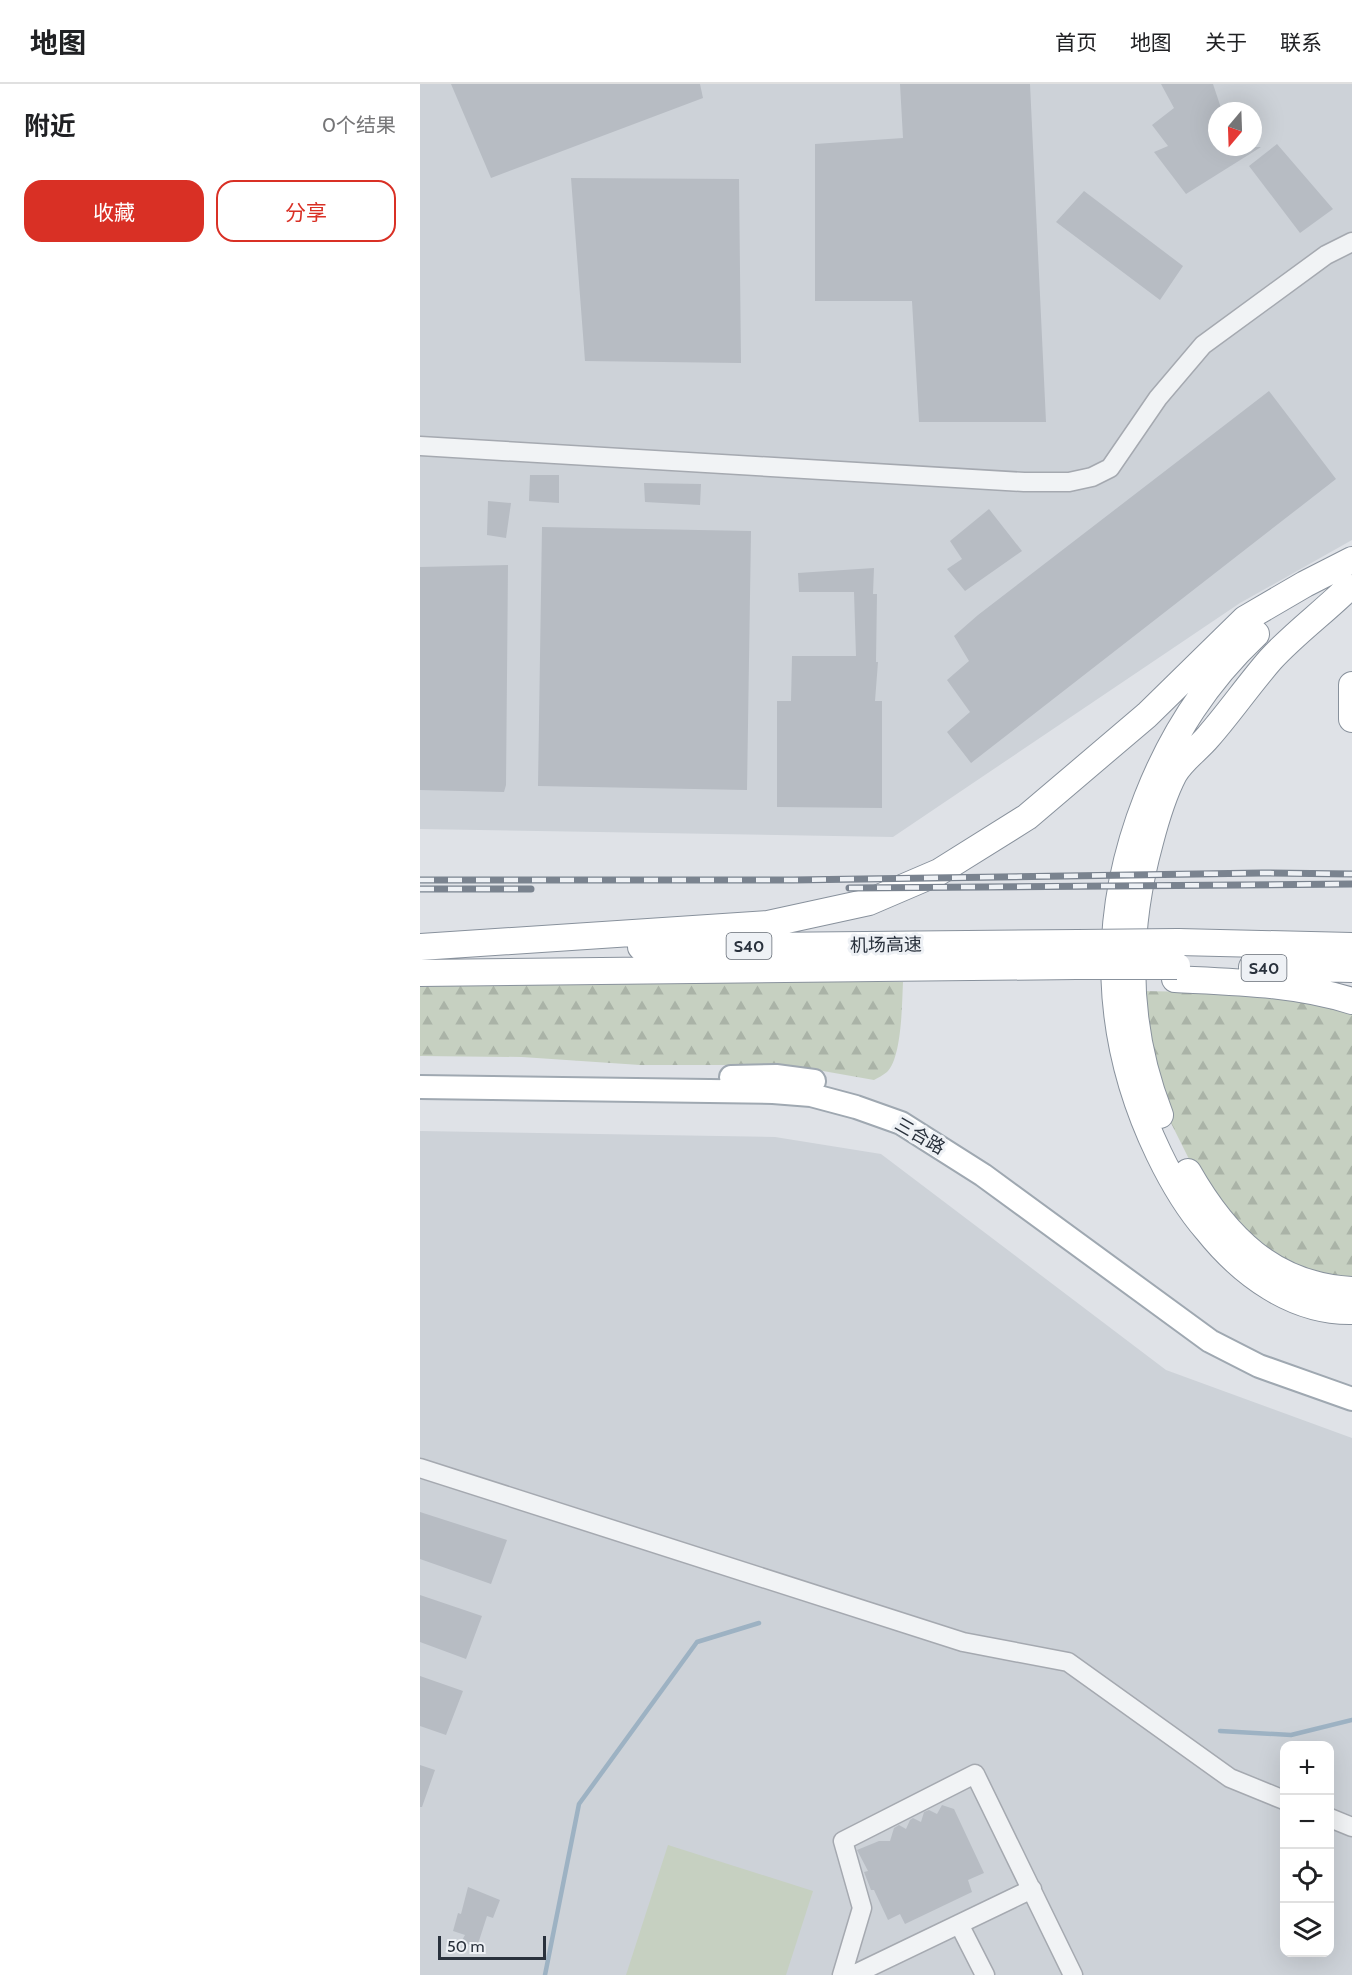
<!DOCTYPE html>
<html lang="zh">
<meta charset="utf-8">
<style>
:root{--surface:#fff;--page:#f6f6f6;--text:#202124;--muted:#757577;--line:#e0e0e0;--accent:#d93025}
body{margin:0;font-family:Cabin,"Noto Sans SC",sans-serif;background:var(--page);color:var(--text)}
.controls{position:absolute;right:18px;bottom:18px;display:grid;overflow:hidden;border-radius:12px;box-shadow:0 6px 24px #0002}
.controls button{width:54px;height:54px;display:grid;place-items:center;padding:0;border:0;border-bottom:2px solid var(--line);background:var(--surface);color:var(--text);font:30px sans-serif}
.compass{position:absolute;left:788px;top:18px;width:54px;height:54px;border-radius:50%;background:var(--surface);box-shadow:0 6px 24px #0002;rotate:199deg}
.scale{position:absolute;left:18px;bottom:15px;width:108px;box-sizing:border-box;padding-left:6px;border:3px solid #29313c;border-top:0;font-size:16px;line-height:21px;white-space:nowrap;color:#29313c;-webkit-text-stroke:4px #eef1f5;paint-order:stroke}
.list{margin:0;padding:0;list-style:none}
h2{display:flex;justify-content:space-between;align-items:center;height:78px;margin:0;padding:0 24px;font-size:26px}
h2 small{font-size:20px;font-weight:400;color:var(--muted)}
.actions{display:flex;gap:12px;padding:18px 24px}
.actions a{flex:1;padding:14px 0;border:2px solid var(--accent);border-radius:18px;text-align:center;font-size:21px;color:var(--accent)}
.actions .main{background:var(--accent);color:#fff}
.icon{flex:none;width:33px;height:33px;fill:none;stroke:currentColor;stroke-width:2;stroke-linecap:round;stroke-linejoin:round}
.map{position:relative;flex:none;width:932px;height:1891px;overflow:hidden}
header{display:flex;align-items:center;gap:36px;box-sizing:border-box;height:84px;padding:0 30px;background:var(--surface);border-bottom:2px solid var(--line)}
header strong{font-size:28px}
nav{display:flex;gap:33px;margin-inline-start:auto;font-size:21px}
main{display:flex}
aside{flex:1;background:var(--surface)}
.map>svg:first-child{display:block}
</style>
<header>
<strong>地图</strong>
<nav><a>首页</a><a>地图</a><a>关于</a><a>联系</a></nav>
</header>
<main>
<aside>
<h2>附近<small>0个结果</small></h2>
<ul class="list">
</ul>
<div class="actions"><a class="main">收藏</a><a>分享</a></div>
</aside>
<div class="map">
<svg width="932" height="1891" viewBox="0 0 932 1891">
<defs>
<pattern id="forest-firs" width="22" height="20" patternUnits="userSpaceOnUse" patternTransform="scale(1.5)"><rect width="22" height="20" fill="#c6d0c1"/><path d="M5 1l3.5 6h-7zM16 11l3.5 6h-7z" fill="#aab3a7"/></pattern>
</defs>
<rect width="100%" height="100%" fill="#dfe2e7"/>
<path fill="#cdd2d8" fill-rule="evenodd" d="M0,0H932V456L820,519L473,753L0,745ZM797,27H833V63H797Z
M0,1047L355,1053L461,1070L746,1286L932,1354V1891H0ZM864,1662H910V1868H864Z"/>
<path fill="url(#forest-firs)" d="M297,897L483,898C482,918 482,974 467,988C463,991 458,994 454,996L386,984L341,981H220L102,973L0,972V898Z
M720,907L778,908L902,917L932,928V1199L897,1195L831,1158L771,1079L748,1033Z"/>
<path fill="#c6d0c1" d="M248,1761L393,1807L366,1891H206Z"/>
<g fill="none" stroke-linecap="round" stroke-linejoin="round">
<path stroke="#9db2c3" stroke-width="4.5" d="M800,1647L871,1651L932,1636
M125,1891L159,1720L277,1558L339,1539"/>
</g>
<path fill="#b7bcc3" d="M31,0H280L283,14L71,94Z
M480,0H610L626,338H499L492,217H395V60L483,54Z
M741,0H793L802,27H797V63H841L766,110L734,68L748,62L732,41L754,24Z
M857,60L913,125L880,149L829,82Z
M151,94L319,95L321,279L165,277Z
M664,107L763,182L740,216L636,138Z
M849,307L916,395L551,679L527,648L550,628L527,596L549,577L534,552L558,531Z
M110,391H139V419L109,417Z
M224,399L281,400L280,421L225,418Z
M68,417L91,419L86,454L67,451Z
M569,425L602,467L545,507L527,485L542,475L530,457Z
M122,443L331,447L327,706L118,702Z
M88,481L86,701L84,708L0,706V483Z
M454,484L453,510H457L456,578H458L455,617H462V724L357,723V617H371L372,572H436L434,508H379L378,489Z
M0,1428L87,1456L71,1500L0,1475Z
M0,1511L62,1532L46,1575L0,1558Z
M0,1592L43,1607L26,1651L0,1642Z
M0,1681L15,1686L2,1723H0Z
M522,1721L534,1725L564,1789L548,1796L552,1808L485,1840L480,1830L468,1836L454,1806H451L444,1788L448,1787L437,1766L459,1757H470L474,1744L479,1741L486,1745L490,1736L493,1734L501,1738L504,1728L509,1726L517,1730Z
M48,1803L80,1816L73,1834L67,1832L57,1863L41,1858L45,1851L33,1847L38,1829L41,1830Z"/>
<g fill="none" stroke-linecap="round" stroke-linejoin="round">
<g stroke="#a5a9b0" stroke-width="21">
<path id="minor" d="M0,362L604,398H649L672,393L690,384L738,314L783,261L906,171L932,158
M0,1384L543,1558L648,1578L810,1694L864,1716
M910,1734L932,1743
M539,1840L565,1891
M422,1891L442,1824L423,1757L555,1690L653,1891
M433,1891L612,1805"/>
</g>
<g stroke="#9fa8b1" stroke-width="26">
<path id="major" d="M311,993L356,992L394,997
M0,1003L353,1008L391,1011L436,1023L481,1039L563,1091L790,1257L839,1282L932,1315"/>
</g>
<g stroke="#88919c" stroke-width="28">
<path id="highway" d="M836,550C786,597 752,650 727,714C680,833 683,954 739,1070C752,1097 767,1123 787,1146C822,1190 873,1228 932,1227
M932,601V635
M758,858L932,862
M0,863L348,840L449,818L519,788L607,733L727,631L825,535L885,500L932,476
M221,863L658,859
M832,883L932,885
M0,889L656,882
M755,895C815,898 875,899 932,917
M740,1031C705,942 705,849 730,758C736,735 743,711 754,690C762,676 778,665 788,653C810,628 829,600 851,575C873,551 901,530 925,507L932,504
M768,1088C805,1153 853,1202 932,1206"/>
</g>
<use href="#minor" stroke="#f1f3f5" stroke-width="18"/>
<use href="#major" stroke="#fff" stroke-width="22"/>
<use href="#highway" stroke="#fff" stroke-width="26"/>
<g stroke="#7a838f" stroke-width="7">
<path id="rail" d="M0,796H373L842,789L932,790
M429,804L932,800
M0,805H111"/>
</g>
<use href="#rail" stroke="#eef1f5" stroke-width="4.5" stroke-dasharray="14" stroke-linecap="butt"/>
<g stroke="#88919c" stroke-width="28" stroke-linecap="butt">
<path id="highway-bridge" d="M658,859L758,858
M656,882H757"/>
</g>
<use href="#highway-bridge" stroke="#fff" stroke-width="26"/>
</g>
<g text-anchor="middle" stroke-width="6" stroke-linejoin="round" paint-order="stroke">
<g fill="#eef1f5" stroke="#646b74" stroke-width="1.5">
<rect x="306.5" y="849" width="45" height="26" rx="4.5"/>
<rect x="821.5" y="871" width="45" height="26" rx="4.5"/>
</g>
<g font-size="16" font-weight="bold" fill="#29313c">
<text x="329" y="868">S40</text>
<text x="844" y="890">S40</text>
</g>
<g font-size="18" fill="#29313c" stroke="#eef1f5">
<text transform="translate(466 861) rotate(-1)" y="6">机场高速</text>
<text transform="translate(500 1052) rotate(30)" y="6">三合路</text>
</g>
</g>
</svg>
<div class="controls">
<button>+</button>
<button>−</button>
<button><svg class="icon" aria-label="locate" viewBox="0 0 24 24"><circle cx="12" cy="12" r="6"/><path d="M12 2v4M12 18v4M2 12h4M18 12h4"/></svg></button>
<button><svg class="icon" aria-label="layers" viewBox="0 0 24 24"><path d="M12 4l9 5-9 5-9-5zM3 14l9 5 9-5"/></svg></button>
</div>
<svg class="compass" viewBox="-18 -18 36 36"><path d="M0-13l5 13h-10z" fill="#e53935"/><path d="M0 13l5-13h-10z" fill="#757577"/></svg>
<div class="scale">50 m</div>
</div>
</main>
